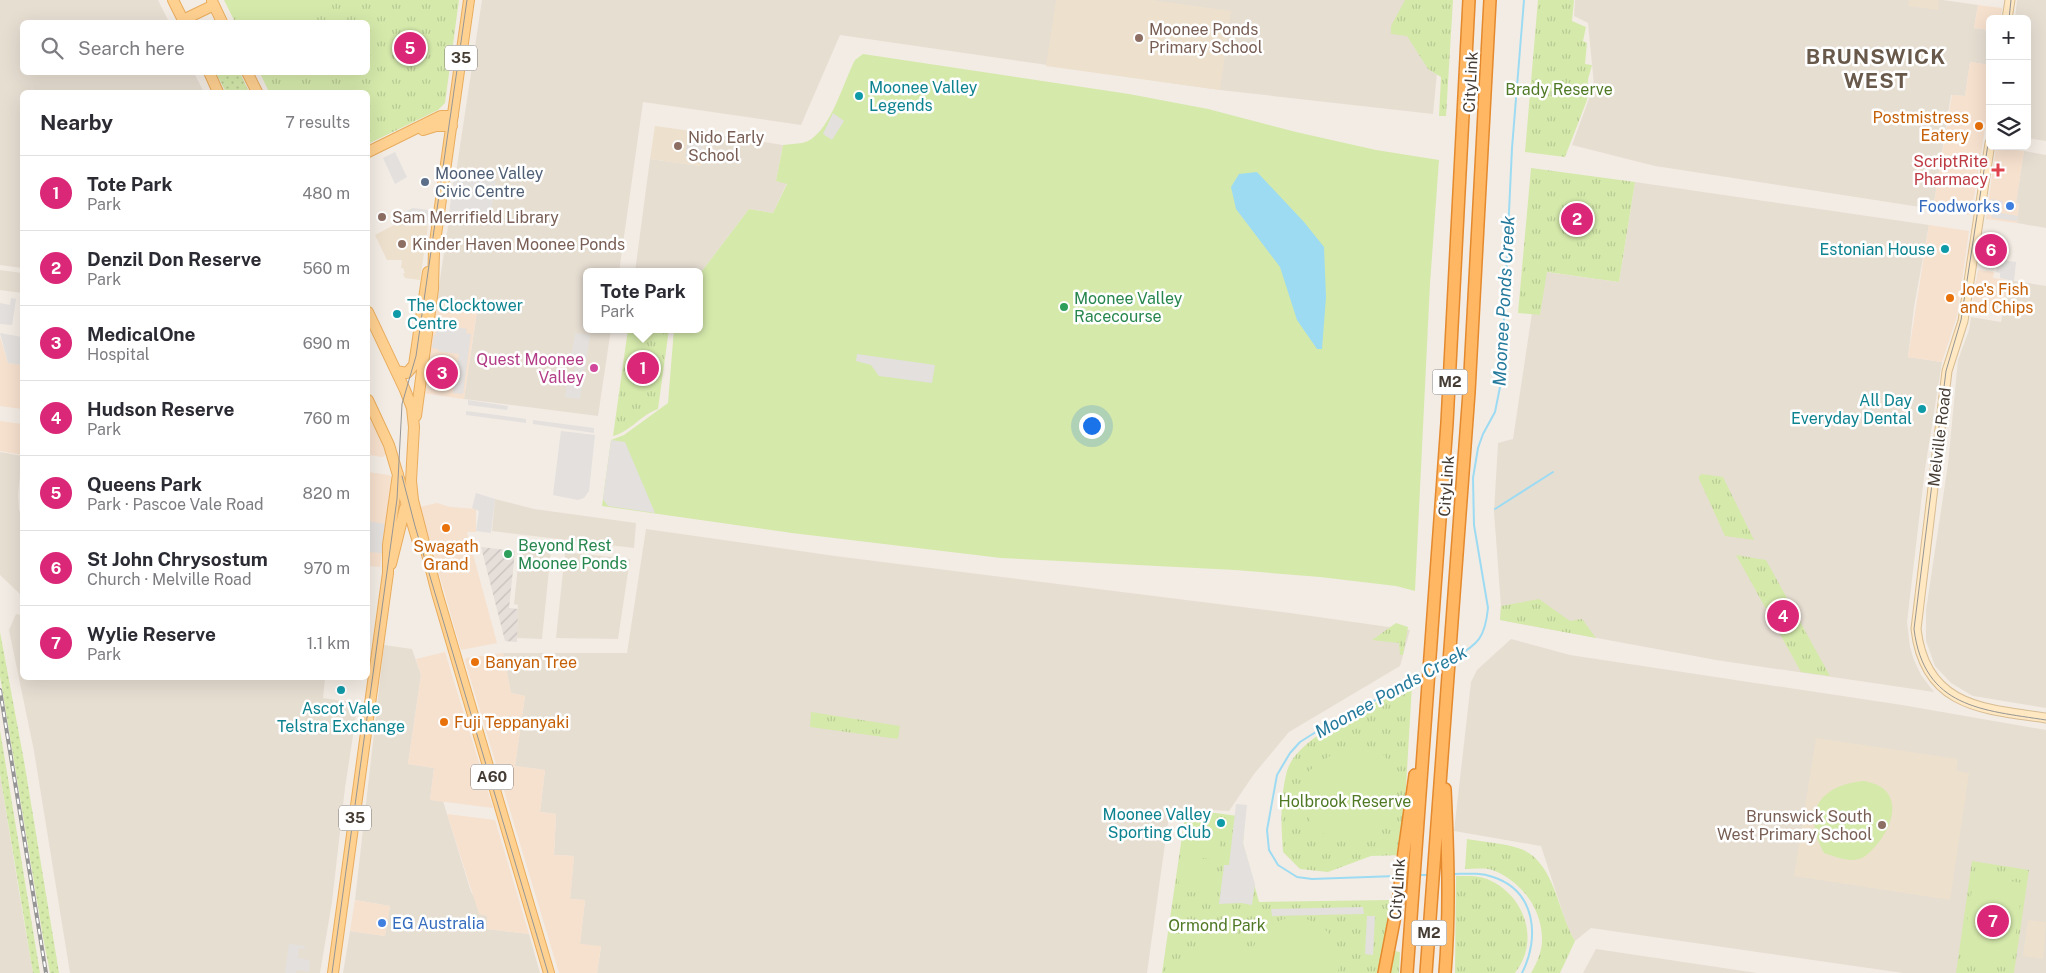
<!DOCTYPE html>
<meta charset="utf-8">
<style>
:root{--surface:#fff;--page:#f7f7f7;--text:#2b2b33;--muted:#7c7c81;--line:#e1e1e2;--accent:#db2777}
body{margin:0;font-family:"Public Sans",sans-serif;background:var(--page);color:var(--text)}
.controls{position:absolute;right:15px;top:15px;display:grid;overflow:hidden;border-radius:8px;box-shadow:0 5px 20px #0002}
.controls button{width:45px;height:45px;display:grid;place-items:center;padding:0;border:0;border-bottom:1px solid var(--line);background:var(--surface);color:var(--text);font:25px sans-serif}
.you{position:absolute;left:1091px;top:425px;width:18px;height:18px;margin:-12px;border:4px solid #fff;border-radius:50%;background:#1a73e8;box-shadow:0 0 0 8px #1a73e833}
.badge{display:grid;place-items:center;width:32px;height:32px;border-radius:50%;background:var(--accent);color:#fff;font-size:16px;font-weight:700}
.pin{position:absolute;translate:-50% -50%;border:2px solid #fff;box-shadow:0 1px 5px #0006}
.popup{position:absolute;left:583px;top:268px;width:120px;height:65px;box-sizing:border-box;display:grid;place-content:center;border-radius:8px;background:var(--surface);filter:drop-shadow(0 1px 4px #0005);font-size:16px;white-space:nowrap;color:var(--muted)}
.popup b{font-size:19px;color:var(--text)}
.popup::after{content:'';position:absolute;left:50%;top:100%;margin-left:-10px;border:10px solid transparent;border-top-color:var(--surface)}
.list{margin:0;padding:0;list-style:none}
h2{display:flex;justify-content:space-between;align-items:center;height:65px;margin:0;padding:0 20px;font-size:21px}
h2 small{font-size:16px;font-weight:400;color:var(--muted)}
.list li{display:grid;grid-template-columns:32px 1fr auto;gap:15px;align-items:center;box-sizing:border-box;height:75px;padding:0 20px;border-top:1px solid var(--line)}
.list b{display:block;font-size:19px;white-space:nowrap}
.list p{margin:0;font-size:16px;white-space:nowrap;color:var(--muted)}
.list em{font-size:16px;font-style:normal;color:var(--muted)}
.icon{flex:none;width:28px;height:28px;fill:none;stroke:currentColor;stroke-width:2;stroke-linecap:round;stroke-linejoin:round}
.map{position:relative;flex:none;width:2046px;height:973px;overflow:hidden}
.search{position:absolute;background:var(--surface);box-shadow:0 5px 20px #0002;left:20px;top:20px;width:350px;height:55px;display:flex;align-items:center;gap:12px;box-sizing:border-box;padding:0 18px;border-radius:8px;color:var(--muted);font-size:19px}
.panel{position:absolute;background:var(--surface);box-shadow:0 5px 20px #0002;left:20px;top:90px;width:350px;height:590px;border-radius:8px}
.map>svg:first-child{display:block}
</style>
<div class="map">
<svg width="2046" height="973" viewBox="0 0 2046 973">
<defs>
<pattern id="industrial-furrows" width="10" height="10" patternUnits="userSpaceOnUse" patternTransform="scale(1.25)"><rect width="10" height="10" fill="#e5ded9"/><path d="M-1 1l2-2M0 10L10 0M9 11l2-2" fill="none" stroke="#c6bfbb"/></pattern>
<pattern id="grass-dots" width="8" height="8" patternUnits="userSpaceOnUse" patternTransform="scale(1.25)"><rect width="8" height="8" fill="#d5e9ab"/><path d="M2 2h.1M6 6h.1" fill="none" stroke="#b8c994" stroke-width="1.8" stroke-linecap="round"/></pattern>
<pattern id="park-tufts" width="24" height="20" patternUnits="userSpaceOnUse" patternTransform="scale(1.25)"><rect width="24" height="20" fill="#d5e9ab"/><path d="M3 7l-1-3M5 7V3M7 7l1-3M15 17l-1-3M17 17v-4M19 17l1-3" fill="none" stroke="#b8c994"/></pattern>
</defs>
<rect width="100%" height="100%" fill="#f3ece4"/>
<path fill="#e7ded2" d="M0,0H158L169,22H22V72L194,73L204,92H22V268L0,265Z
M482,0H1444L1433,114L1220,90L840,35L801,125L643,102L619,272H587V329H611L598,416L464,399L478,305L437,299Z
M1575,0H1943L1978,5L1974,28L1990,30V65L1970,62L1965,96L1951,95L1933,209L1655,166L1572,145L1594,85L1588,23L1574,16Z
M2017,0H2046V141L2027,138V19H2015Z
M706,133L783,145L776,181L787,183L773,213L749,209L699,275V272H635L650,159L701,166Z
M2024,151L2046,155V228L2017,223L2019,204L2016,203Z
M1635,182L1929,225L1914,307L1908,357L1942,362L1925,469L1907,622L1910,647L1914,660L1921,675L1934,692L1716,660L1500,620L1501,606L1494,512L1498,443L1513,439L1532,313L1540,314L1546,272L1619,282Z
M0,270L22,273V293L0,290Z
M2008,280L2046,286V708L1973,696L1951,683L1935,666L1926,641V610L1948,464L1958,360L1969,330L1971,317L2001,322Z
M0,452L22,456L18,495L19,510L22,514V596L0,575Z
M495,499L534,509L636,523L634,548L492,531Z
M646,529L835,556L1290,613L1410,630L1400,666L1289,732L1254,774L1229,811L1170,808L1147,973H597L601,947L580,944L585,900L570,899L574,856L554,855L556,814L540,812L545,770L515,766L525,696L511,693L503,653H627Z
M520,547L551,550L542,639L517,638L518,605L514,604Z
M565,552L630,559L618,639L556,638Z
M16,614L22,615V678H325L323,698L358,703L345,788L332,902L320,973H70L34,751L9,630Z
M1511,639L1570,655L1902,705L2046,730V973H1903L1591,928L1575,941L1568,929L1541,846L1454,831L1471,682L1477,670Z
M384,645L412,649L421,675L408,764L434,768L430,800L443,801L471,892L487,916V929L529,934L540,973H343L350,931L385,936L390,906L355,900Z
M0,774L22,910L33,973H0Z
M1596,949L1757,973H1583Z"/>
<path fill="#f6e0ce" d="M1978,5L2002,8L2001,19H1990V30L1974,28Z
M1970,62L1990,65V98L1971,215L1933,209L1952,95L1965,96Z
M1996,147L2024,151L2016,203L2019,204L2017,223L1986,219Z
M1929,225L1969,231L1957,316L1942,362L1908,357Z
M1978,270L1994,272L1993,278L2008,280L2003,311L1972,306Z
M437,299L478,304L464,399L423,393Z
M0,337L8,363L22,365V409L0,406Z
M368,414L386,454L383,457L368,455Z
M0,421L22,424V455L0,451Z
M368,472L389,475L392,477L380,567L368,566Z
M437,503L450,507L476,509V532H467L497,643L461,650L420,507Z
M445,652L493,808L430,800L434,768L408,764L421,675L416,659Z
M503,653L511,693L525,696L515,766L545,770L540,812L556,814L554,855L574,856L570,899L585,900L580,944L601,946L597,973H559L465,661L466,658Z
M447,814L495,820L529,934L487,929V916L479,914Z
M355,900L390,906L385,936L350,931Z"/>
<path fill="url(#industrial-furrows)" d="M481,547L515,551L509,608L518,609L517,642L505,641Z"/>
<path fill="#ede0cd" d="M1056,0H1152L1231,11L1220,90L1046,66Z
M1909,0H1939L1938,10L1908,6Z
M655,126L706,133L701,166L650,159Z
M400,222L428,226L420,280L405,278L403,274L405,273L403,268H401L402,260H387L375,235Z
M1816,738L1958,759L1956,771L1969,773L1950,900L1794,876Z
M2028,920L2046,922L2043,959L2023,956Z"/>
<path fill="url(#grass-dots)" d="M216,73H240L249,92H226Z
M0,632L24,761L59,973H50L43,937L0,676Z
M0,730L40,973H33L0,774Z"/>
<path fill="url(#park-tufts)" d="M224,0H459L445,103L438,110L368,144V92H269L260,73L368,72V22H235Z
M1405,0H1453L1446,116H1439L1441,77L1428,69L1407,36L1391,34V26Z
M1538,0H1574L1572,21L1586,27L1583,41L1587,43L1585,64L1592,65L1588,79L1587,100L1565,157L1525,152Z
M1531,168L1635,182L1619,282L1547,272L1540,315L1518,313Z
M628,329H669L658,409C641,415 631,431 613,436Z
M1702,474L1723,477L1754,540L1725,536L1699,479V476Z
M1736,555L1766,560L1830,676L1801,672Z
M1539,599L1570,621L1582,619L1596,638L1500,620L1501,606Z
M1396,623L1408,627L1403,655H1400L1399,643L1372,640Z
M1412,685L1402,855L1371,856L1328,872L1300,869L1283,852C1281,826 1280,797 1287,771C1297,735 1379,702 1412,685Z
M811,712L900,726L898,739L810,727Z
M1186,809L1245,817L1243,843L1259,902L1391,900L1380,973H1162Z
M1467,839C1484,842 1504,843 1521,849C1555,862 1558,914 1575,941L1560,973H1531C1537,963 1543,949 1542,937C1541,908 1521,882 1495,871C1487,867 1474,869 1465,869Z
M1972,861L2029,870L2014,973H1956Z
M1456,876C1466,876 1477,875 1487,879C1524,894 1541,940 1515,973H1455Z
M1395,951L1400,952L1399,973H1390Z"/>
<path fill="#d5e9ab" d="M235,0H320L324,9L297,22H246Z
M863,54L1129,94L1208,109L1296,132L1376,150L1439,160L1430,284L1415,591L1396,586L1320,577L1235,570L1001,558L792,533L602,506L611,440L624,435L668,403L674,329H699V275L749,209L773,213L787,184L776,181L783,145C789,144 796,144 802,143C829,138 843,82 855,60Z
M1356,748C1365,750 1379,750 1385,757C1411,782 1394,847 1350,840C1342,839 1331,837 1324,834C1309,828 1296,795 1302,780C1306,770 1334,752 1345,749C1348,748 1353,748 1356,748Z
M1863,781C1900,786 1898,817 1879,842C1875,847 1868,855 1862,858C1850,863 1836,857 1824,853C1802,813 1818,786 1863,781Z
M1187,822L1222,826L1217,860L1183,855Z
M1182,857L1217,862L1212,895L1178,890Z
M1974,876L2023,883L2011,968L1961,961Z
M1293,917C1324,918 1344,943 1338,973H1174C1184,941 1228,929 1251,954C1257,933 1272,920 1293,917Z"/>
<path fill="#e3e0dd" d="M833,113L844,121L832,140L823,134Z
M689,131L705,135L701,162L685,157Z
M395,152L407,177L395,184L383,158Z
M454,176L496,181L490,219L449,214Z
M1991,199L2003,201L2001,213L2018,216L2017,221L1993,218L1989,212Z
M413,208L429,210L427,225L408,223V219L401,222L398,215Z
M2000,249L2008,251L2007,261L2016,262L2014,281L2000,278V273L1996,272Z
M11,298L16,299L12,325L0,324V303L10,305Z
M437,324L467,329L466,333L471,334L463,394L453,393L459,354L438,351V349L432,348L434,335L439,336L436,335Z
M0,333L22,337V365L8,363Z
M575,333L590,335L580,399L565,397L568,377H573L576,359L571,358Z
M857,354L935,365L932,383L879,376L871,365L856,361Z
M468,400L508,406L507,410L468,405Z
M466,411L526,419V423L466,415Z
M533,420L594,428V433L533,424Z
M561,431L595,435L589,491L584,498L578,500L553,495Z
M611,440L625,442L655,513L608,506L603,499Z
M476,493L495,499L491,533L476,531L479,511L472,508Z
M368,521L385,524L382,553L368,552Z
M1236,804L1247,805L1243,843L1255,884L1252,905L1241,903L1219,904L1224,865H1229Z
M1363,907L1364,914L1272,916L1271,909Z
M1367,916H1375L1373,955L1365,954Z
M289,944L305,946V949L299,948L298,958L310,960L309,972L297,970L296,973H285Z"/>
<path fill="#9ddbf3" d="M1257,172L1304,222L1324,247L1326,297L1322,349H1317L1297,320L1280,267L1236,209L1231,187L1239,174Z"/>
<g fill="none" stroke-linecap="round" stroke-linejoin="round">
<path stroke="#9ddbf3" stroke-width="2" d="M1495,509L1553,472
M1454,658C1479,644 1485,637 1488,608L1474,525L1473,478L1478,448L1483,434L1495,412L1501,382L1512,148L1524,0
M1433,670L1444,664
M1451,874C1465,874 1479,872 1493,877C1536,891 1540,938 1522,973
M1418,875H1429
M1396,876L1312,879L1297,877L1278,865L1269,850L1267,830L1277,775L1290,753L1300,742L1327,725L1424,675"/>
<g stroke="#d8bd94" stroke-width="11">
<path id="secondary" d="M2007,19L2010,0
M1990,143L1963,321L1947,371L1916,629C1925,707 1983,709 2046,718"/>
</g>
<g stroke="#e8ac5d" stroke-width="12">
<path id="primary" d="M173,0L184,22
M212,1L222,22
M183,20L214,5
M209,72L218,92
M247,72L257,92
M423,130L436,126H452
M368,152L441,116H453
M368,312L405,390L412,408L414,427L411,481L413,500L437,593L549,973
M396,371L407,373L414,365L428,272
M368,400L389,445L418,542
M416,416L433,289L434,249L469,0
M391,564L405,508
M333,973L388,573V545L398,474"/>
</g>
<g stroke="#e4892d" stroke-width="14">
<path id="motorway" d="M1445,789C1448,851 1450,912 1445,973
M1384,973L1399,895L1404,852L1415,775
M1407,973L1447,423L1469,0
M1426,973L1469,392L1490,0"/>
</g>
<use href="#secondary" stroke="#ffe8c2" stroke-width="9"/>
<use href="#primary" stroke="#ffd191" stroke-width="10"/>
<use href="#motorway" stroke="#ffb763" stroke-width="11"/>
<path stroke="#959595" stroke-width="1" d="M2009,19L2011,0
M1990,131L1961,320L1946,371L1914,629C1924,708 1982,710 2046,720
M402,476L415,526L548,973
M332,973L397,499L402,404L416,356L467,0"/>
<g stroke="#959595" stroke-width="4">
<path id="rail" d="M0,690L46,973"/>
</g>
<use href="#rail" stroke="#fff" stroke-width="2" stroke-dasharray="5.5" stroke-linecap="butt"/>
</g>
<g fill="#8d6e63" stroke="#fff" stroke-width="2">
<circle cx="1139" cy="38" r="5"/>
<circle cx="678" cy="146" r="5"/>
<circle cx="382" cy="217" r="5"/>
<circle cx="402" cy="244" r="5"/>
<circle cx="1882" cy="825" r="5"/>
</g>
<g fill="#0f9aa8" stroke="#fff" stroke-width="2">
<circle cx="859" cy="96" r="5"/>
<circle cx="1945" cy="249" r="5"/>
<circle cx="397" cy="314" r="5"/>
<circle cx="1922" cy="409" r="5"/>
<circle cx="341" cy="690" r="5"/>
<circle cx="1221" cy="823" r="5"/>
</g>
<g fill="#e8710a" stroke="#fff" stroke-width="2">
<circle cx="1979" cy="126" r="5"/>
<circle cx="1950" cy="298" r="5"/>
<circle cx="446" cy="528" r="5"/>
<circle cx="475" cy="662" r="5"/>
<circle cx="444" cy="722" r="5"/>
</g>
<path fill="#e0444e" stroke="#fff" stroke-width="2" d="M1995.5 162.5h5v5h5v5h-5v5h-5v-5h-5v-5h5z"/>
<circle fill="#5c6f8a" stroke="#fff" stroke-width="2" cx="425" cy="182" r="5"/>
<g fill="#3f7fe0" stroke="#fff" stroke-width="2">
<circle cx="2010" cy="206" r="5"/>
<circle cx="382" cy="923" r="5"/>
</g>
<g fill="#2e9e5b" stroke="#fff" stroke-width="2">
<circle cx="1064" cy="307" r="5"/>
<circle cx="508" cy="554" r="5"/>
</g>
<circle fill="#d1479c" stroke="#fff" stroke-width="2" cx="594" cy="368" r="5"/>
<g text-anchor="middle" stroke-width="5" stroke-linejoin="round" paint-order="stroke">
<g fill="#fff" stroke="#7d7671" stroke-width="1">
<rect x="445" y="45.5" width="32" height="25" rx="4"/>
<rect x="1432.5" y="369.5" width="35" height="25" rx="4"/>
<rect x="471" y="764.5" width="42" height="25" rx="4"/>
<rect x="339" y="805.5" width="32" height="25" rx="4"/>
<rect x="1411.5" y="920.5" width="35" height="25" rx="4"/>
</g>
<g font-size="15" font-weight="bold" fill="#453c34">
<text x="461" y="63">35</text>
<text x="1450" y="387">M2</text>
<text x="492" y="782">A60</text>
<text x="355" y="823">35</text>
<text x="1429" y="938">M2</text>
</g>
<g font-size="16" fill="#785e54" stroke="#fff" text-anchor="start">
<text x="1149" y="35">Moonee Ponds<tspan x="1149" dy="18">Primary School</tspan></text>
<text x="688" y="143">Nido Early<tspan x="688" dy="18">School</tspan></text>
<text x="392" y="223">Sam Merrifield Library</text>
<text x="412" y="250">Kinder Haven Moonee Ponds</text>
<text x="1872" y="822" text-anchor="end">Brunswick South<tspan x="1872" dy="18">West Primary School</tspan></text>
</g>
<g font-size="16" fill="#453c34" stroke="#fff">
<text transform="translate(1470 82) rotate(-87)" y="6">CityLink</text>
<text transform="translate(1939 437) rotate(-83)" y="6">Melville Road</text>
<text transform="translate(1446 486) rotate(-86)" y="6">CityLink</text>
<text transform="translate(1397 889) rotate(-86)" y="6">CityLink</text>
</g>
<g font-size="16" fill="#0d838f" stroke="#fff" text-anchor="end">
<text x="869" y="93" text-anchor="start">Moonee Valley<tspan x="869" dy="18">Legends</tspan></text>
<text x="1935" y="255">Estonian House</text>
<text x="407" y="311" text-anchor="start">The Clocktower<tspan x="407" dy="18">Centre</tspan></text>
<text x="1912" y="406">All Day<tspan x="1912" dy="18">Everyday Dental</tspan></text>
<text x="341" y="714" text-anchor="middle">Ascot Vale<tspan x="341" dy="18">Telstra Exchange</tspan></text>
<text x="1211" y="820">Moonee Valley<tspan x="1211" dy="18">Sporting Club</tspan></text>
</g>
<g font-size="16" fill="#507925" stroke="#fff">
<text x="1559" y="95">Brady Reserve</text>
<text x="1345" y="807">Holbrook Reserve</text>
<text x="1217" y="931">Ormond Park</text>
</g>
<g font-size="16" fill="#c56008" stroke="#fff" text-anchor="start">
<text x="1969" y="123" text-anchor="end">Postmistress<tspan x="1969" dy="18">Eatery</tspan></text>
<text x="1960" y="295">Joe's Fish<tspan x="1960" dy="18">and Chips</tspan></text>
<text x="446" y="552" text-anchor="middle">Swagath<tspan x="446" dy="18">Grand</tspan></text>
<text x="485" y="668">Banyan Tree</text>
<text x="454" y="728">Fuji Teppanyaki</text>
</g>
<g font-size="16" fill="#be3a42" stroke="#fff" text-anchor="end">
<text x="1988" y="167">ScriptRite<tspan x="1988" dy="18">Pharmacy</tspan></text>
</g>
<g font-size="16" fill="#4e5e75" stroke="#fff" text-anchor="start">
<text x="435" y="179">Moonee Valley<tspan x="435" dy="18">Civic Centre</tspan></text>
</g>
<g font-size="16" fill="#366cbe" stroke="#fff" text-anchor="end">
<text x="2000" y="212">Foodworks</text>
<text x="392" y="929" text-anchor="start">EG Australia</text>
</g>
<g font-size="16" fill="#27864d" stroke="#fff" text-anchor="start">
<text x="1074" y="304">Moonee Valley<tspan x="1074" dy="18">Racecourse</tspan></text>
<text x="518" y="551">Beyond Rest<tspan x="518" dy="18">Moonee Ponds</tspan></text>
</g>
<g font-size="16" fill="#b23c85" stroke="#fff" text-anchor="end">
<text x="584" y="365">Quest Moonee<tspan x="584" dy="18">Valley</tspan></text>
</g>
<g font-size="18" font-style="italic" fill="#257a9c" stroke="#fff">
<text transform="translate(1504 301) rotate(-87)" y="6">Moonee Ponds Creek</text>
<text transform="translate(1391 692) rotate(-29)" y="6">Moonee Ponds Creek</text>
</g>
<g font-size="21" font-weight="bold" letter-spacing="1" fill="#68594b" stroke="#fff">
<text x="1876" y="64">BRUNSWICK<tspan x="1876" dy="24">WEST</tspan></text>
</g>
</g>
</svg>
<div class="controls">
<button>+</button>
<button>−</button>
<button><svg class="icon" aria-label="layers" viewBox="0 0 24 24"><path d="M12 4l9 5-9 5-9-5zM3 14l9 5 9-5"/></svg></button>
</div>
<div class="you"></div>
<div class="pin badge" style="left:643px;top:368px">1</div>
<div class="popup"><b>Tote Park</b>Park</div>
<div class="pin badge" style="left:1577px;top:219px">2</div>
<div class="pin badge" style="left:442px;top:373px">3</div>
<div class="pin badge" style="left:1783px;top:616px">4</div>
<div class="pin badge" style="left:410px;top:48px">5</div>
<div class="pin badge" style="left:1991px;top:250px">6</div>
<div class="pin badge" style="left:1993px;top:921px">7</div>
<div class="search"><svg class="icon" aria-label="search" viewBox="0 0 24 24"><circle cx="10" cy="10" r="6"/><path d="M15 15l6 6"/></svg>Search here</div>
<section class="panel">
<h2>Nearby<small>7 results</small></h2>
<ul class="list">
<li><span class="badge">1</span><div><b>Tote Park</b><p>Park</p></div><em>480 m</em></li>
<li><span class="badge">2</span><div><b>Denzil Don Reserve</b><p>Park</p></div><em>560 m</em></li>
<li><span class="badge">3</span><div><b>MedicalOne</b><p>Hospital</p></div><em>690 m</em></li>
<li><span class="badge">4</span><div><b>Hudson Reserve</b><p>Park</p></div><em>760 m</em></li>
<li><span class="badge">5</span><div><b>Queens Park</b><p>Park · Pascoe Vale Road</p></div><em>820 m</em></li>
<li><span class="badge">6</span><div><b>St John Chrysostum</b><p>Church · Melville Road</p></div><em>970 m</em></li>
<li><span class="badge">7</span><div><b>Wylie Reserve</b><p>Park</p></div><em>1.1 km</em></li>
</ul>
</section>
</div>
